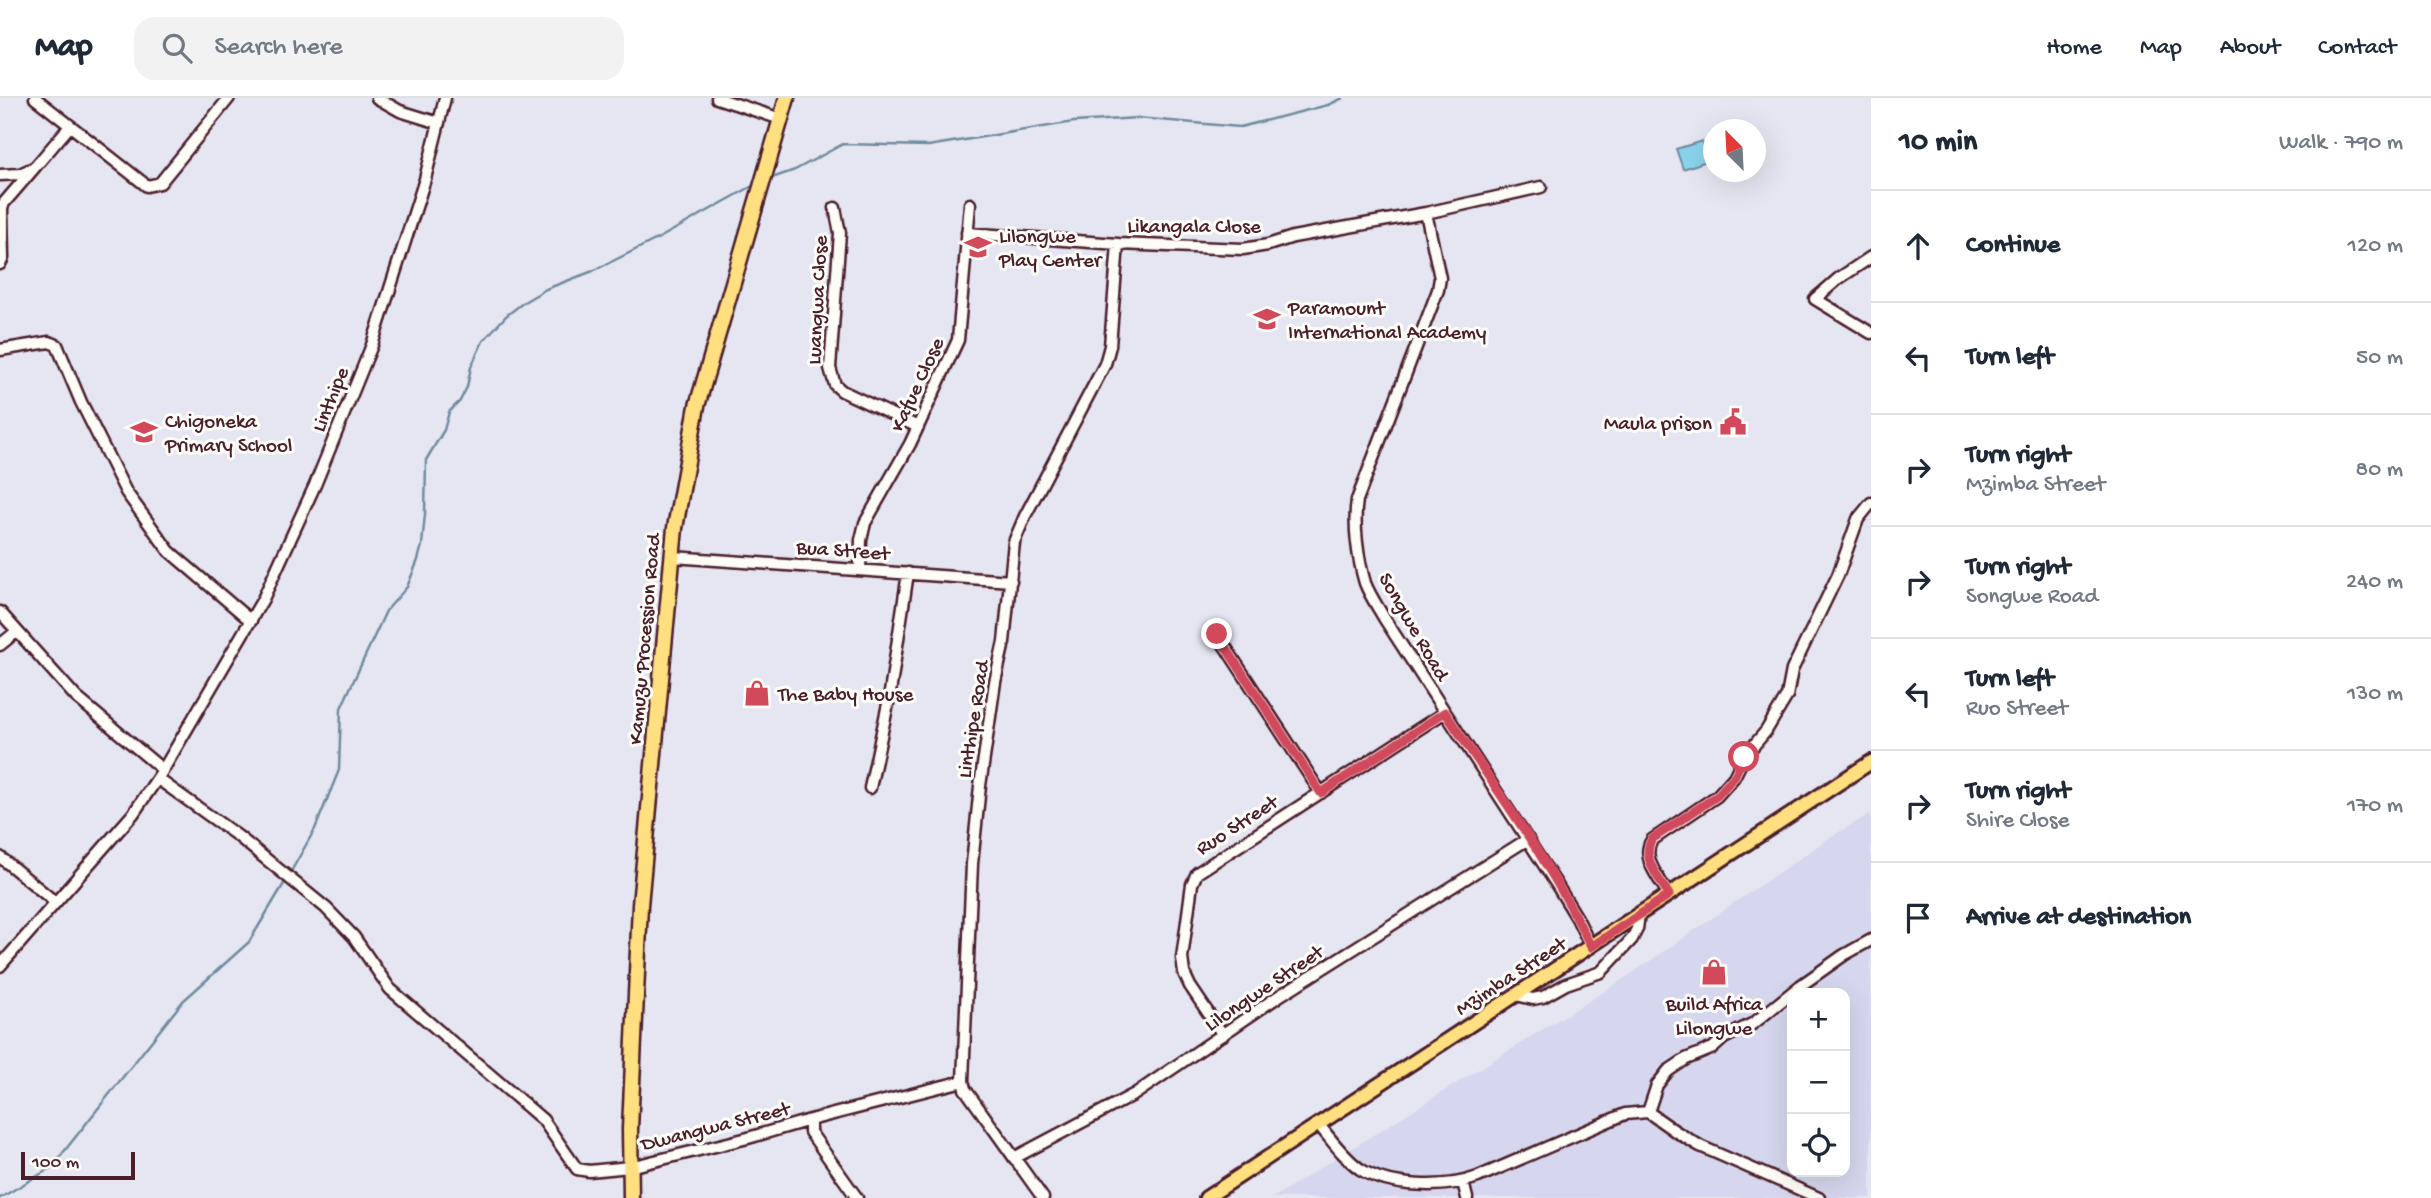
<!DOCTYPE html>
<meta charset="utf-8">
<style>
:root{--surface:#fff;--page:#f2f2f3;--text:#1f2937;--muted:#747a83;--line:#e0e1e3}
body{margin:0;font-family:"Gochi Hand",sans-serif;background:var(--page);color:var(--text)}
.controls{position:absolute;right:21px;bottom:21px;display:grid;overflow:hidden;border-radius:14px;box-shadow:0 7px 28px #0002}
.controls button{width:63px;height:63px;display:grid;place-items:center;padding:0;border:0;border-bottom:2px solid var(--line);background:var(--surface);color:var(--text);font:35px sans-serif}
.compass{position:absolute;left:1703px;top:21px;width:63px;height:63px;border-radius:50%;background:var(--surface);box-shadow:0 7px 28px #0002;rotate:336deg}
.scale{position:absolute;left:21px;bottom:18px;width:114px;box-sizing:border-box;padding-left:7px;border:4px solid #4a1f2b;border-top:0;font-size:19px;line-height:24px;white-space:nowrap;color:#4a1f2b;-webkit-text-stroke:5px #fdfcf7;paint-order:stroke}
.stop{position:absolute;width:21px;height:21px;margin:-16px;border:5px solid #d1495b;border-radius:50%;background:#fff}
.stop.end{background:#d1495b;border-color:#fff;box-shadow:0 2px 7px #0008}
.list{margin:0;padding:0;list-style:none}
h2{display:flex;justify-content:space-between;align-items:center;height:91px;margin:0;padding:0 28px;font-size:30px}
h2 small{font-size:23px;font-weight:400;color:var(--muted)}
.list li{display:grid;grid-template-columns:46px 1fr auto;gap:21px;align-items:center;box-sizing:border-box;height:112px;padding:0 28px;border-top:2px solid var(--line)}
.list b{display:block;font-size:26px;white-space:nowrap}
.list p{margin:0;font-size:23px;white-space:nowrap;color:var(--muted)}
.list em{font-size:23px;font-style:normal;color:var(--muted)}
.icon{flex:none;width:38px;height:38px;fill:none;stroke:currentColor;stroke-width:2;stroke-linecap:round;stroke-linejoin:round}
.map{position:relative;flex:none;width:1871px;height:1100px;overflow:hidden}
header{display:flex;align-items:center;gap:42px;box-sizing:border-box;height:98px;padding:0 35px;background:var(--surface);border-bottom:2px solid var(--line)}
header strong{font-size:33px}
nav{display:flex;gap:38px;margin-inline-start:auto;font-size:24px}
.search{width:490px;height:63px;background:var(--page);display:flex;align-items:center;gap:18px;box-sizing:border-box;padding:0 24px;border-radius:21px;color:var(--muted);font-size:26px}
main{display:flex}
aside{flex:1;background:var(--surface)}
.map>svg:first-child{display:block}
</style>
<header>
<strong>Map</strong>
<div class="search"><svg class="icon" aria-label="search" viewBox="0 0 24 24"><circle cx="10" cy="10" r="6"/><path d="M15 15l6 6"/></svg>Search here</div>
<nav><a>Home</a><a>Map</a><a>About</a><a>Contact</a></nav>
</header>
<main>
<div class="map">
<svg width="1871" height="1100" viewBox="0 0 1871 1100">
<rect width="100%" height="100%" fill="#e6e6f2"/>
<filter id="ink" filterUnits="userSpaceOnUse"><feTurbulence type="fractalNoise" baseFrequency=".0143" numOctaves="2"/><feDisplacementMap in="SourceGraphic" scale="14" xChannelSelector="R" yChannelSelector="G"/><feConvolveMatrix kernelMatrix="1 2 1 2 8 2 1 2 1" color-interpolation-filters="sRGB"/></filter>
<g filter="url(#ink)">
<path fill="#d6d7ee" fill-rule="evenodd" d="M1871,715V1100H1272L1619,884L1829,740ZM1792,895H1845V1074H1792Z"/>
<path fill="#8ad3eb" stroke="#708b9e" stroke-width="2" d="M1702,43L1707,63L1683,71L1676,51Z"/>
<g fill="none" stroke-linecap="round" stroke-linejoin="round">
<path stroke="#708b9e" stroke-width="2.5" d="M769,81L795,72L843,46L928,48L1074,24L1137,20L1240,29L1328,7L1343,0
M289,777L315,731L339,672L341,610L386,513L407,489L418,462L422,447L425,416L426,362L444,332L449,314L460,303L467,289L471,269L483,243L506,218L524,204L546,191L593,173L661,139L756,86
M0,1100L51,1070L183,903L249,844L285,784"/>
<g stroke="#4a1f2b" stroke-width="15">
<path id="minor" d="M35,0L147,88L160,85L229,0
M377,0L400,13L439,25
M717,0L781,21
M0,77L20,76L35,69L70,28
M835,110L840,135L830,270L835,287L842,293L918,329
M1426,115L1440,180L1438,192L1357,402C1353,427 1358,461 1365,485C1370,498 1378,509 1384,520L1555,784L1577,820L1591,849
M967,135L1118,146L1243,151L1268,147L1293,139L1426,115L1541,89
M1871,159L1838,181L1815,201L1871,235
M0,166L3,160L2,111L4,105L35,69
M0,252L49,244L57,247L81,304L126,394L169,453L251,523
M673,459L1011,483
M860,471L861,442L865,425L910,346L958,242L970,106
M0,514L76,599L163,672
M1217,536L1321,695
M0,547L16,534
M158,681L239,739L326,810L354,839L390,891L543,1022L577,1071L589,1073L630,1069L748,1040L810,1022
M870,690L889,601L908,475
M0,759L55,804
M1669,797C1660,781 1640,760 1652,742L1717,698L1734,679L1744,659L1766,633L1787,598L1792,572L1838,477L1858,421L1871,405
M0,868L133,716L163,672L263,501L315,387L372,247L425,81L445,0
M1516,897L1533,901L1543,899L1566,886L1601,874L1632,841L1637,831L1639,816
M1223,937L1190,888L1184,875L1182,860L1192,786L1197,775L1445,614
M1648,1014L1657,987L1668,973L1686,961L1713,950L1724,940L1754,925L1800,888L1844,857L1871,842
M1318,1026C1331,1041 1343,1059 1360,1071C1389,1090 1446,1091 1478,1079L1625,1016L1648,1014L1675,1033L1700,1048L1819,1100
M1014,1060L1135,996L1279,898L1528,741
M1463,1084L1467,1100
M857,1100L810,1034V1022L963,983
M1043,1100L965,991L963,983L972,766L980,688L995,584L1004,544L1014,444L1025,418L1105,266L1110,248L1118,146"/>
</g>
<g stroke="#4a1f2b" stroke-width="18">
<path id="major" d="M1206,1100L1871,664"/>
</g>
<g stroke="#4a1f2b" stroke-width="19">
<path id="highway" d="M631,1100L630,1031L640,807L675,430L697,308L787,0"/>
</g>
<use href="#minor" stroke="#fdfcf7" stroke-width="10"/>
<use href="#major" stroke="#ffdf80" stroke-width="12"/>
<use href="#highway" stroke="#ffdf80" stroke-width="14"/>
</g>
</g>
<g fill="none" stroke-linecap="round" stroke-linejoin="round" filter="url(#ink)">
<path stroke="#d1495b" stroke-width="9" d="M1217,536L1321,695L1445,614C1495,690 1552,766 1591,849L1669,797C1660,781 1640,760 1652,741L1717,698L1734,679L1744,659"/>
</g>
<defs>
<g id="school-bare" transform="scale(2.1)"><path d="M0-5L7-2L0 1L-7-2ZM-4 1L0 2.5L4 1V4Q0 6-4 4Z" fill="#d1495b" stroke="#fdfcf7" stroke-width="2.5" paint-order="stroke"/></g>
<g id="civic-bare" transform="scale(2.1)"><path d="M-.6-6.5H3V-4.5H.6V-3L4-1V1h2V6H-6V1h2V-1L-.6-3ZM-1.2 2.5V6h2.4V2.5Z" fill="#d1495b" stroke="#fdfcf7" stroke-width="2.5" paint-order="stroke"/></g>
<g id="shop-bare" transform="scale(2.1)"><path d="M-5-2.5h2.3a2.7 3.5 0 0 1 5.4 0H5L5.5 6h-11ZM-1.5-2.5h3a1.5 2.3 0 0 0-3 0Z" fill="#d1495b" stroke="#fdfcf7" stroke-width="2.5" paint-order="stroke"/></g>
</defs>
<g fill-rule="evenodd">
<use href="#school-bare" x="978" y="149"/>
<use href="#school-bare" x="1267" y="221"/>
<use href="#civic-bare" x="1733" y="324"/>
<use href="#school-bare" x="144" y="334"/>
<use href="#shop-bare" x="757" y="595"/>
<use href="#shop-bare" x="1714" y="874"/>
</g>
<g text-anchor="middle" stroke-width="6" stroke-linejoin="round" paint-order="stroke">
<g font-size="21" fill="#4a1f2b" stroke="#fdfcf7">
<text x="1194" y="134">Likangala Close</text>
<text transform="translate(816 202) rotate(-87)" y="7">Luangwa Close</text>
<text transform="translate(916 286) rotate(-65)" y="7">Kafue Close</text>
<text transform="translate(329 301) rotate(-68)" y="7">Linthipe</text>
<text transform="translate(843 451) rotate(4)" y="7">Bua Street</text>
<text transform="translate(1415 528) rotate(60)" y="7">Songwe Road</text>
<text transform="translate(643 541) rotate(-85)" y="7">Kamuzu Procession Road</text>
<text transform="translate(972 621) rotate(-81)" y="7">Linthipe Road</text>
<text transform="translate(1236 726) rotate(-33)" y="7">Ruo Street</text>
<text transform="translate(1510 877) rotate(-33)" y="7">Mzimba Street</text>
<text transform="translate(1263 889) rotate(-34)" y="7">Lilongwe Street</text>
<text transform="translate(715 1027) rotate(-14)" y="7">Dwangwa Street</text>
</g>
<g font-size="21" fill="#4a1f2b" stroke="#fdfcf7" text-anchor="start">
<text x="999" y="144">Lilongwe<tspan x="999" dy="24">Play Center</tspan></text>
<text x="1288" y="216">Paramount<tspan x="1288" dy="24">International Academy</tspan></text>
<text x="165" y="329">Chigoneka<tspan x="165" dy="24">Primary School</tspan></text>
<text x="1712" y="331" text-anchor="end">Maula prison</text>
<text x="778" y="602">The Baby House</text>
<text x="1714" y="912" text-anchor="middle">Build Africa<tspan x="1714" dy="24">Lilongwe</tspan></text>
</g>
</g>
</svg>
<div class="controls">
<button>+</button>
<button>−</button>
<button><svg class="icon" aria-label="locate" viewBox="0 0 24 24"><circle cx="12" cy="12" r="6"/><path d="M12 2v4M12 18v4M2 12h4M18 12h4"/></svg></button>
</div>
<svg class="compass" viewBox="-18 -18 36 36"><path d="M0-13l5 13h-10z" fill="#e53935"/><path d="M0 13l5-13h-10z" fill="#747a83"/></svg>
<div class="scale">100 m</div>
<div class="stop" style="left:1744px;top:659px"></div>
<div class="stop end" style="left:1217px;top:536px"></div>
</div>
<aside>
<h2>10 min<small>Walk · 790 m</small></h2>
<ul class="list">
<li><svg class="icon" aria-label="ahead" viewBox="0 0 24 24"><path d="M12 20V5M6 11l6-6 6 6"/></svg><div><b>Continue</b></div><em>120 m</em></li>
<li><svg class="icon" aria-label="left" viewBox="0 0 24 24"><path d="M17 20v-9H6M10 6l-5 5 5 5"/></svg><div><b>Turn left</b></div><em>50 m</em></li>
<li><svg class="icon" aria-label="right" viewBox="0 0 24 24"><path d="M7 20v-9h11M14 6l5 5-5 5"/></svg><div><b>Turn right</b><p>Mzimba Street</p></div><em>80 m</em></li>
<li><svg class="icon" aria-label="right" viewBox="0 0 24 24"><path d="M7 20v-9h11M14 6l5 5-5 5"/></svg><div><b>Turn right</b><p>Songwe Road</p></div><em>240 m</em></li>
<li><svg class="icon" aria-label="left" viewBox="0 0 24 24"><path d="M17 20v-9H6M10 6l-5 5 5 5"/></svg><div><b>Turn left</b><p>Ruo Street</p></div><em>130 m</em></li>
<li><svg class="icon" aria-label="right" viewBox="0 0 24 24"><path d="M7 20v-9h11M14 6l5 5-5 5"/></svg><div><b>Turn right</b><p>Shire Close</p></div><em>170 m</em></li>
<li><svg class="icon" aria-label="arrive" viewBox="0 0 24 24"><path d="M6 21V4h12l-3 4 3 4H6"/></svg><div><b>Arrive at destination</b></div></li>
</ul>
</aside>
</main>
